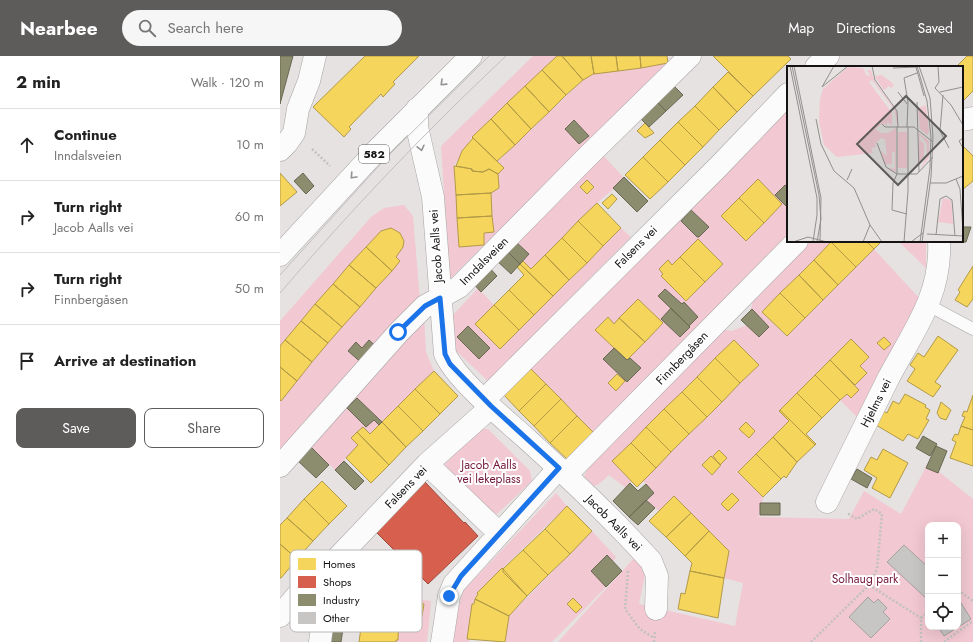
<!DOCTYPE html>
<meta charset="utf-8">
<style>
:root{--surface:#fff;--page:#f6f6f6;--text:#222;--muted:#767676;--line:#e0e0e0;--accent:#5e5b5b}
body{margin:0;font-family:Jost,sans-serif;background:var(--page);color:var(--text)}
.controls{position:absolute;right:12px;bottom:12px;display:grid;overflow:hidden;border-radius:8px;box-shadow:0 4px 16px #0002}
.controls button{width:36px;height:36px;display:grid;place-items:center;padding:0;border:0;border-bottom:1px solid var(--line);background:var(--surface);color:var(--text);font:20px sans-serif}
.stop{position:absolute;width:12px;height:12px;margin:-9px;border:3px solid #1a73e8;border-radius:50%;background:#fff}
.stop.end{background:#1a73e8;border-color:#fff;box-shadow:0 1px 4px #0008}
.list{margin:0;padding:0;list-style:none}
h2{display:flex;justify-content:space-between;align-items:center;height:52px;margin:0;padding:0 16px;font-size:17px}
h2 small{font-size:13px;font-weight:400;color:var(--muted)}
.list li{display:grid;grid-template-columns:26px 1fr auto;gap:12px;align-items:center;box-sizing:border-box;height:72px;padding:0 16px;border-top:1px solid var(--line)}
.list b{display:block;font-size:15px;white-space:nowrap}
.list p{margin:0;font-size:13px;white-space:nowrap;color:var(--muted)}
.list em{font-size:13px;font-style:normal;color:var(--muted)}
.actions{display:flex;gap:8px;padding:12px 16px}
.actions a{flex:1;padding:9px 0;border:1px solid var(--accent);border-radius:8px;text-align:center;font-size:14px;color:var(--accent)}
.actions .main{background:var(--accent);color:#fff}
.icon{flex:none;width:22px;height:22px;fill:none;stroke:currentColor;stroke-width:2;stroke-linecap:round;stroke-linejoin:round}
.map{position:relative;flex:none;width:693px;height:586px;overflow:hidden}
header{display:flex;align-items:center;gap:24px;box-sizing:border-box;height:56px;padding:0 20px;background:var(--accent);color:#fff}
header strong{font-size:19px}
nav{display:flex;gap:22px;margin-inline-start:auto;font-size:14px}
.search{width:280px;height:36px;background:var(--page);display:flex;align-items:center;gap:10px;box-sizing:border-box;padding:0 14px;border-radius:22px;color:var(--muted);font-size:15px}
main{display:flex}
aside{flex:1;background:var(--surface)}
.map>svg:first-child{display:block}
</style>
<header>
<strong>Nearbee</strong>
<div class="search"><svg class="icon" aria-label="search" viewBox="0 0 24 24"><circle cx="10" cy="10" r="6"/><path d="M15 15l6 6"/></svg>Search here</div>
<nav><a>Map</a><a>Directions</a><a>Saved</a></nav>
</header>
<main>
<aside>
<h2>2 min<small>Walk · 120 m</small></h2>
<ul class="list">
<li><svg class="icon" aria-label="ahead" viewBox="0 0 24 24"><path d="M12 20V5M6 11l6-6 6 6"/></svg><div><b>Continue</b><p>Inndalsveien</p></div><em>10 m</em></li>
<li><svg class="icon" aria-label="right" viewBox="0 0 24 24"><path d="M7 20v-9h11M14 6l5 5-5 5"/></svg><div><b>Turn right</b><p>Jacob Aalls vei</p></div><em>60 m</em></li>
<li><svg class="icon" aria-label="right" viewBox="0 0 24 24"><path d="M7 20v-9h11M14 6l5 5-5 5"/></svg><div><b>Turn right</b><p>Finnbergåsen</p></div><em>50 m</em></li>
<li><svg class="icon" aria-label="arrive" viewBox="0 0 24 24"><path d="M6 21V4h12l-3 4 3 4H6"/></svg><div><b>Arrive at destination</b></div></li>
</ul>
<div class="actions"><a class="main">Save</a><a>Share</a></div>
</aside>
<div class="map">
<svg width="693" height="586" viewBox="0 0 693 586">
<rect width="100%" height="100%" fill="#e6e2e2"/>
<path fill="#f2c8d2" fill-rule="evenodd" d="M253,0H277L192,81L174,110L180,191L204,189V177L213,176L210,136L219,132L218,118L224,112L217,106L303,24L315,17L388,7L214,186L204,189L170,223L161,90Z
M508,53V182L314,377L250,312Z
M320,96L345,123L317,147L251,213L243,205L249,198L235,185Z
M124,149L133,160L140,244L0,402V265L91,161L104,152Z
M341,172L351,181L208,325L173,292L172,260L198,232L214,249L196,268L220,293Z
M531,185H553L482,256L506,280L594,193L640,243L580,364L560,344L567,338L571,342L579,334L575,329L587,317L580,310L589,301L571,283L499,355L509,365L458,417L483,441L479,461L569,463L584,435L621,458L648,407L693,443V586H278L355,501L366,514L359,548L455,570L463,527L444,522L449,495L394,440L379,455L367,445L374,437L363,425L357,431L352,425L346,432L329,419L319,428L314,430L304,420L314,402L440,273L452,275L467,269L474,240ZM648,469H678V571H648Z
M618,185H646V212Z
M144,259L146,296L154,315L90,378L72,382L78,389L55,414L30,390Z
M200,373H208L250,415L252,425L217,458L207,455L167,416L165,408Z
M276,437L287,450L197,537L192,551L187,583H189V586H170L183,535Z
M312,475L336,501L333,506L327,500L311,515L326,531L272,586H225L229,560Z
M96,537L151,545L147,586H116L119,562L83,557V551L95,552Z"/>
<path fill="#f6d55c" stroke="#b29a46" d="M85,0H139L113,26L115,28L103,41L101,38L69,71L71,73L64,81L33,51Z
M277,0H282L303,24L286,39L262,14Z
M282,0H311L314,18L315,17L303,24Z
M311,0H336L338,15L314,18Z
M336,0H360L361,12L338,15Z
M360,0H387L388,7L361,12Z
M433,0H508L511,3L473,40Z
M687,0H693V35L684,44L682,42V11H676Z
M262,14L286,39L269,56L245,30Z
M448,16L473,40L457,56L433,31Z
M245,30L269,56L251,73L227,47Z
M433,31L457,56L439,74L415,50Z
M227,47L251,73L235,89L211,63Z
M415,50L439,74L423,91L398,66Z
M211,63L235,89L217,105L192,81Z
M398,66L423,91L405,109L380,84Z
M365,67L374,77L365,82L357,75Z
M193,82L224,112L218,118L209,113L203,116L192,115V113L176,110L182,95Z
M380,84L405,109L388,126L363,101Z
M684,91L693,100V125L682,134V92Z
M363,101L388,126L370,143L345,119Z
M174,110L192,113V115L203,116L209,113L218,118L219,132L211,137L176,139Z
M0,117L17,136L0,150Z
M478,123L502,148L484,167L459,142Z
M307,124L314,131L307,138L300,131Z
M211,137L212,160L177,162L176,139Z
M332,138L337,143L328,153L322,147Z
M459,142L484,167L466,185L441,160Z
M317,147L341,172L323,190L298,165Z
M212,160L214,176L204,177V189L179,191L177,162Z
M298,165L323,190L307,207L282,182Z
M111,172L120,177L124,185L123,191L116,201L120,205L112,215L86,191L101,175Z
M282,182L307,207L289,224L265,199Z
M418,183L443,208L425,226L400,201Z
M553,185H586L594,193L576,211L551,186Z
M586,185H602L594,193Z
M551,186L576,211L558,229L534,204Z
M86,191L112,215L96,232L69,209Z
M265,199L289,224L273,240L240,208L243,205L251,213Z
M400,201L425,226L406,245L381,220L383,218L379,213L388,204L392,209Z
M534,204L558,229L543,244L519,219Z
M240,208L273,240L254,259L229,234L244,219L237,211Z
M69,209L96,232L80,251L53,228Z
M693,210V243L687,251L675,244L680,236L678,234Z
M519,219L543,244L525,262L500,237Z
M53,228L80,251L62,271L35,248Z
M229,234L254,259L239,274L214,249Z
M500,237L525,262L507,280L482,256Z
M358,243L383,267L365,286L339,262Z
M35,248L62,271L48,287L21,265Z
M214,249L239,274L220,293L195,268Z
M328,261L334,268L339,262L365,286L347,304L315,274Z
M21,265L48,287L32,306L5,284Z
M658,280L678,294L655,326L661,330L653,341L627,325L635,313L630,309L638,297L644,301Z
M604,281L611,288L604,294L597,287Z
M571,283L589,301L580,310L587,317L575,329L550,304Z
M5,284L32,306L17,325L0,311V290Z
M454,284L479,309L460,327L435,302Z
M435,302L460,327L442,346L417,321Z
M550,304L579,334L571,342L567,338L560,344L535,319Z
M0,311L17,325L1,345L0,344Z
M250,312L266,328L239,355L223,338Z
M154,315L178,340L160,358L135,333Z
M337,318L345,325L336,335L328,327Z
M535,319L560,344L542,362L517,337Z
M417,321L442,346L427,361L402,336Z
M266,328L281,343L254,370L239,355Z
M135,333L160,358L143,375L118,350Z
M402,336L427,361L409,378L384,353Z
M517,337L542,362L526,378L536,388L535,389L500,354Z
M625,338L646,349L645,351L650,354L646,363L649,364L638,383L628,378L623,385L596,369L603,355L607,357L613,345L619,348Z
M693,339V374L681,370L685,361L682,360L684,355L687,356Z
M281,343L297,360L270,387L254,370Z
M661,346L671,354L666,364L660,362L657,357Z
M118,350L143,375L126,391L102,366Z
M384,353L409,378L391,396L366,371Z
M500,354L535,389L517,406L493,381L509,365L499,355Z
M297,360L314,377L287,403L270,387Z
M102,366L126,391L109,409L77,376L83,371L90,378Z
M466,366L475,375L469,382L459,373Z
M681,370L693,374V410L670,402L676,386L672,384L675,378L678,379Z
M366,371L391,396L376,412L351,387Z
M77,376L109,409L91,427L66,402L78,389L71,382Z
M493,381L517,406L506,422L504,420L501,423L476,398Z
M351,387L376,412L357,431L332,405Z
M603,393L628,407L610,442L592,432L597,422L584,414L591,401L597,404Z
M439,394L447,402L440,409L433,400Z
M476,398L501,423L483,441L458,416Z
M431,400L441,409L432,419L422,409Z
M42,425L67,450L49,468L24,443Z
M452,437L459,444L448,455L441,448Z
M394,440L411,457L386,481L369,465Z
M24,443L49,468L33,485L7,462Z
M287,450L312,475L290,498L265,473Z
M411,457L429,475L405,500L386,481Z
M7,462L33,485L17,503L0,488V469Z
M265,473L290,498L268,519L243,494Z
M429,475L449,495L444,522L410,515L412,507L405,500Z
M0,488L17,503L1,522H0Z
M243,494L268,519L247,540L223,516V513Z
M222,512L247,540L229,560L195,543L198,538L197,537Z
M410,515L444,522L438,562L398,553L401,537L405,538Z
M293,542L302,551L296,557L287,548Z
M195,543L229,560L225,586L187,583L192,548H194Z
M121,545L144,548L142,560L119,557Z
M83,557L119,562L118,584H116V586H79Z"/>
<path fill="#d6604d" stroke="#9c493b" d="M145,426L184,467L185,466L198,480L148,528L96,476Z"/>
<path fill="#8c8c6e" stroke="#686752" d="M0,0H13L0,48Z
M391,27L403,39L386,55L374,43Z
M374,43L386,55L369,71L357,59Z
M294,64L309,80L299,88L285,73Z
M23,117L34,130L26,138L14,125Z
M344,121L368,145L357,156L333,132Z
M505,129L508,131V152L495,139Z
M411,154L429,171L419,181H417L401,165Z
M682,171H691L686,186H667L682,185Z
M235,185L249,198L240,208L226,194Z
M226,194L240,208L231,218L216,204Z
M207,209L217,220L201,236L191,225Z
M385,233L402,248L404,246L418,261L409,270L378,240Z
M391,252L410,271L400,281L381,263Z
M472,253L489,271L479,281L461,264Z
M188,270L210,292L199,303L177,281Z
M89,284L99,293L84,309L68,295L76,286L82,292Z
M334,292L347,304L350,302L361,312L347,326L323,303Z
M77,342L102,366L99,369L94,364L86,371L67,352Z
M643,380L657,388L650,400L636,392Z
M30,390L49,409L36,422L17,404Z
M656,390L667,395L658,417L646,412Z
M64,405L84,425L75,434L55,414Z
M577,413L592,422L587,432L571,423Z
M350,427L358,435L366,428L374,437L349,461L333,445Z
M366,444L375,452L358,469L349,461Z
M480,447H500V459H480Z
M327,499L342,515L326,531L311,515Z
M50,556L65,559L61,586H45Z"/>
<path fill="#c8c5c5" stroke="#a6a2a3" d="M624,489L648,511V544L607,506Z
M588,541L594,547L598,543L607,552L603,556L610,563L591,582L569,561Z
M678,542L691,563L664,580L658,571H678Z"/>
<g fill="none" stroke-linecap="round" stroke-linejoin="round">
<g stroke="#a6a3a3" stroke-width="13">
<path id="service" d="M648,249L693,273"/>
</g>
<g stroke="#a6a3a3" stroke-width="23">
<path id="minor" d="M536,11L548,0
M137,53V71L153,141L165,298C179,327 225,363 249,385C291,423 333,463 371,505L377,520L376,553
M682,64L693,62
M0,94L7,87L14,77L18,53L29,25L35,0
M204,344L439,110L508,38
M147,408L219,477
M0,410L119,276L145,250L179,231L306,102L410,0
M286,419L517,185
M547,446C567,405 588,364 608,323C632,277 662,240 659,185
M0,560L29,525L45,515L147,408L211,351
M40,586L46,542L45,515
M162,586L169,540L174,528L279,412"/>
</g>
<g stroke="#a6a3a3" stroke-width="23">
<path id="primary" d="M0,199L97,94L191,0"/>
</g>
<path stroke="#c2c1c1" stroke-width="2.5" stroke-dasharray="2 2" stroke-linecap="butt" d="M32,93L50,110
M348,515L345,553L360,573L374,582
M589,529L641,562
M678,534L693,545
M374,586L375,575
M531,586L589,529L597,513L602,458L594,453L577,463L567,457
M641,586V562L648,556
M664,586L693,565"/>
<use href="#service" stroke="#fbfbfb" stroke-width="12"/>
<use href="#minor" stroke="#fbfbfb" stroke-width="22"/>
<use href="#primary" stroke="#fbfbfb" stroke-width="22"/>
<path stroke="#c1bfbf" stroke-width="1" d="M0,219L105,103L209,0
M0,237C71,154 146,75 226,0"/>
</g>
<defs><path id="oneway-chevron" d="M-2-3.5L2.5 0L-2 3.5" fill="none" stroke-width="1.6" stroke-linecap="round" stroke-linejoin="round"/></defs>
<g stroke="#939292">
<use href="#oneway-chevron" transform="translate(163 27) rotate(136)"/>
<use href="#oneway-chevron" transform="translate(141 92) rotate(77)"/>
<use href="#oneway-chevron" transform="translate(73 120) rotate(133)"/>
</g>
<g fill="none" stroke-linecap="round" stroke-linejoin="round">
<path stroke="#1a73e8" stroke-width="5" d="M118,276L145,250L160,242L165,298L170,308L211,350L279,412L181,520L169,540"/>
</g>
<g text-anchor="middle" stroke-width="4" stroke-linejoin="round" paint-order="stroke">
<rect fill="#fff" stroke="#5a5959" stroke-width="1" x="79" y="89" width="30" height="18" rx="3"/>
<g font-size="11" font-weight="bold" fill="#141212">
<text x="94" y="102">582</text>
</g>
<g font-size="12" fill="#141212" stroke="#fff">
<text transform="translate(156 190) rotate(-94)" y="4">Jacob Aalls vei</text>
<text transform="translate(356 191) rotate(-45)" y="4">Falsens vei</text>
<text transform="translate(204 205) rotate(-45)" y="4">Inndalsveien</text>
<text transform="translate(402 302) rotate(-46)" y="4">Finnbergåsen</text>
<text transform="translate(596 347) rotate(-63)" y="4">Hjelms vei</text>
<text transform="translate(126 431) rotate(-46)" y="4">Falsens vei</text>
<text transform="translate(334 467) rotate(45)" y="4">Jacob Aalls vei</text>
</g>
<g font-size="12" fill="#73173a" stroke="#fff">
<text x="209" y="413">Jacob Aalls<tspan x="209" dy="14">vei lekeplass</tspan></text>
<text x="585" y="527">Solhaug park</text>
</g>
</g>
<g transform="translate(507 10)">
<rect width="176" height="176" fill="#e6e2e2"/>
<path d="M61,1L76,2L80,10L83,9L80,4H84L88,16L110,46V59L108,45L85,14L82,16L105,47V59L100,56V60L96,57L88,63L94,67H101L109,62V106L100,101L108,103V86H105V98H98L94,85L100,90L98,73L94,72L88,78L89,81L84,82L86,87L50,91L37,79L32,56L33,33L36,23ZM95,9L105,17L107,19L104,22L102,20L97,24L91,16L88,10ZM139,39L142,66L140,69L133,63L131,42ZM111,66H120V102H111ZM132,67L142,75V92L133,103L140,90V78L134,70L132,73L137,78V90L132,97ZM156,132L164,134L166,158L151,156Z" fill="#f2c8d2"/>
<path fill="none" stroke="#928f8f" stroke-width="1" d="M3,0L30,132V149L26,176M5,0L32,129L34,153L30,176M7,0L34,132L33,176M85,0L88,14L110,45L111,61M130,0L140,35L144,71L143,102L133,176M132,0L143,32L146,71L144,111L135,176M151,0L152,16L148,22L164,39L176,59M129,1L137,30M106,2L130,1M35,21L61,0M35,21L47,0M111,26L120,38M153,26L176,21M156,29L153,65L162,82M130,36L132,106M29,53L34,78L47,105L67,122L83,159L95,176M95,58L98,61H127L146,76M110,61V108L106,117L105,144L120,148M120,61L121,36L117,12L130,7M176,72L172,75L176,82M90,77L99,101L110,108H130L146,91M169,113L173,123L176,165M60,114L65,103M143,117H159L176,110M140,168L176,170M149,169L153,133L159,130L165,134L168,170M6,176L21,171L40,176M10,176H26M76,176L83,159M117,176L121,125V61M124,176L136,167"/>
<path fill="#5e5b5b" fill-opacity="0.15" stroke="#5e5b5b" stroke-width="2" d="M119,30L159,70L111,119L70,78Z"/>
<rect width="176" height="176" fill="none" stroke="#141212" stroke-width="2"/>
</g>
<rect x="10" y="494" width="132" height="82" rx="6" fill="#fff" stroke="#b8b8b8" stroke-width="1"/>
<rect x="18" y="502" width="18" height="12" fill="#f6d55c"/>
<rect x="18" y="520" width="18" height="12" fill="#d6604d"/>
<rect x="18" y="538" width="18" height="12" fill="#8c8c6e"/>
<rect x="18" y="556" width="18" height="12" fill="#c8c5c5"/>
<g font-size="11" fill="#141212">
<text x="43" y="512">Homes</text>
<text x="43" y="530">Shops</text>
<text x="43" y="548">Industry</text>
<text x="43" y="566">Other</text>
</g>
</svg>
<div class="controls">
<button>+</button>
<button>−</button>
<button><svg class="icon" aria-label="locate" viewBox="0 0 24 24"><circle cx="12" cy="12" r="6"/><path d="M12 2v4M12 18v4M2 12h4M18 12h4"/></svg></button>
</div>
<div class="stop" style="left:118px;top:276px"></div>
<div class="stop end" style="left:169px;top:540px"></div>
</div>
</main>
